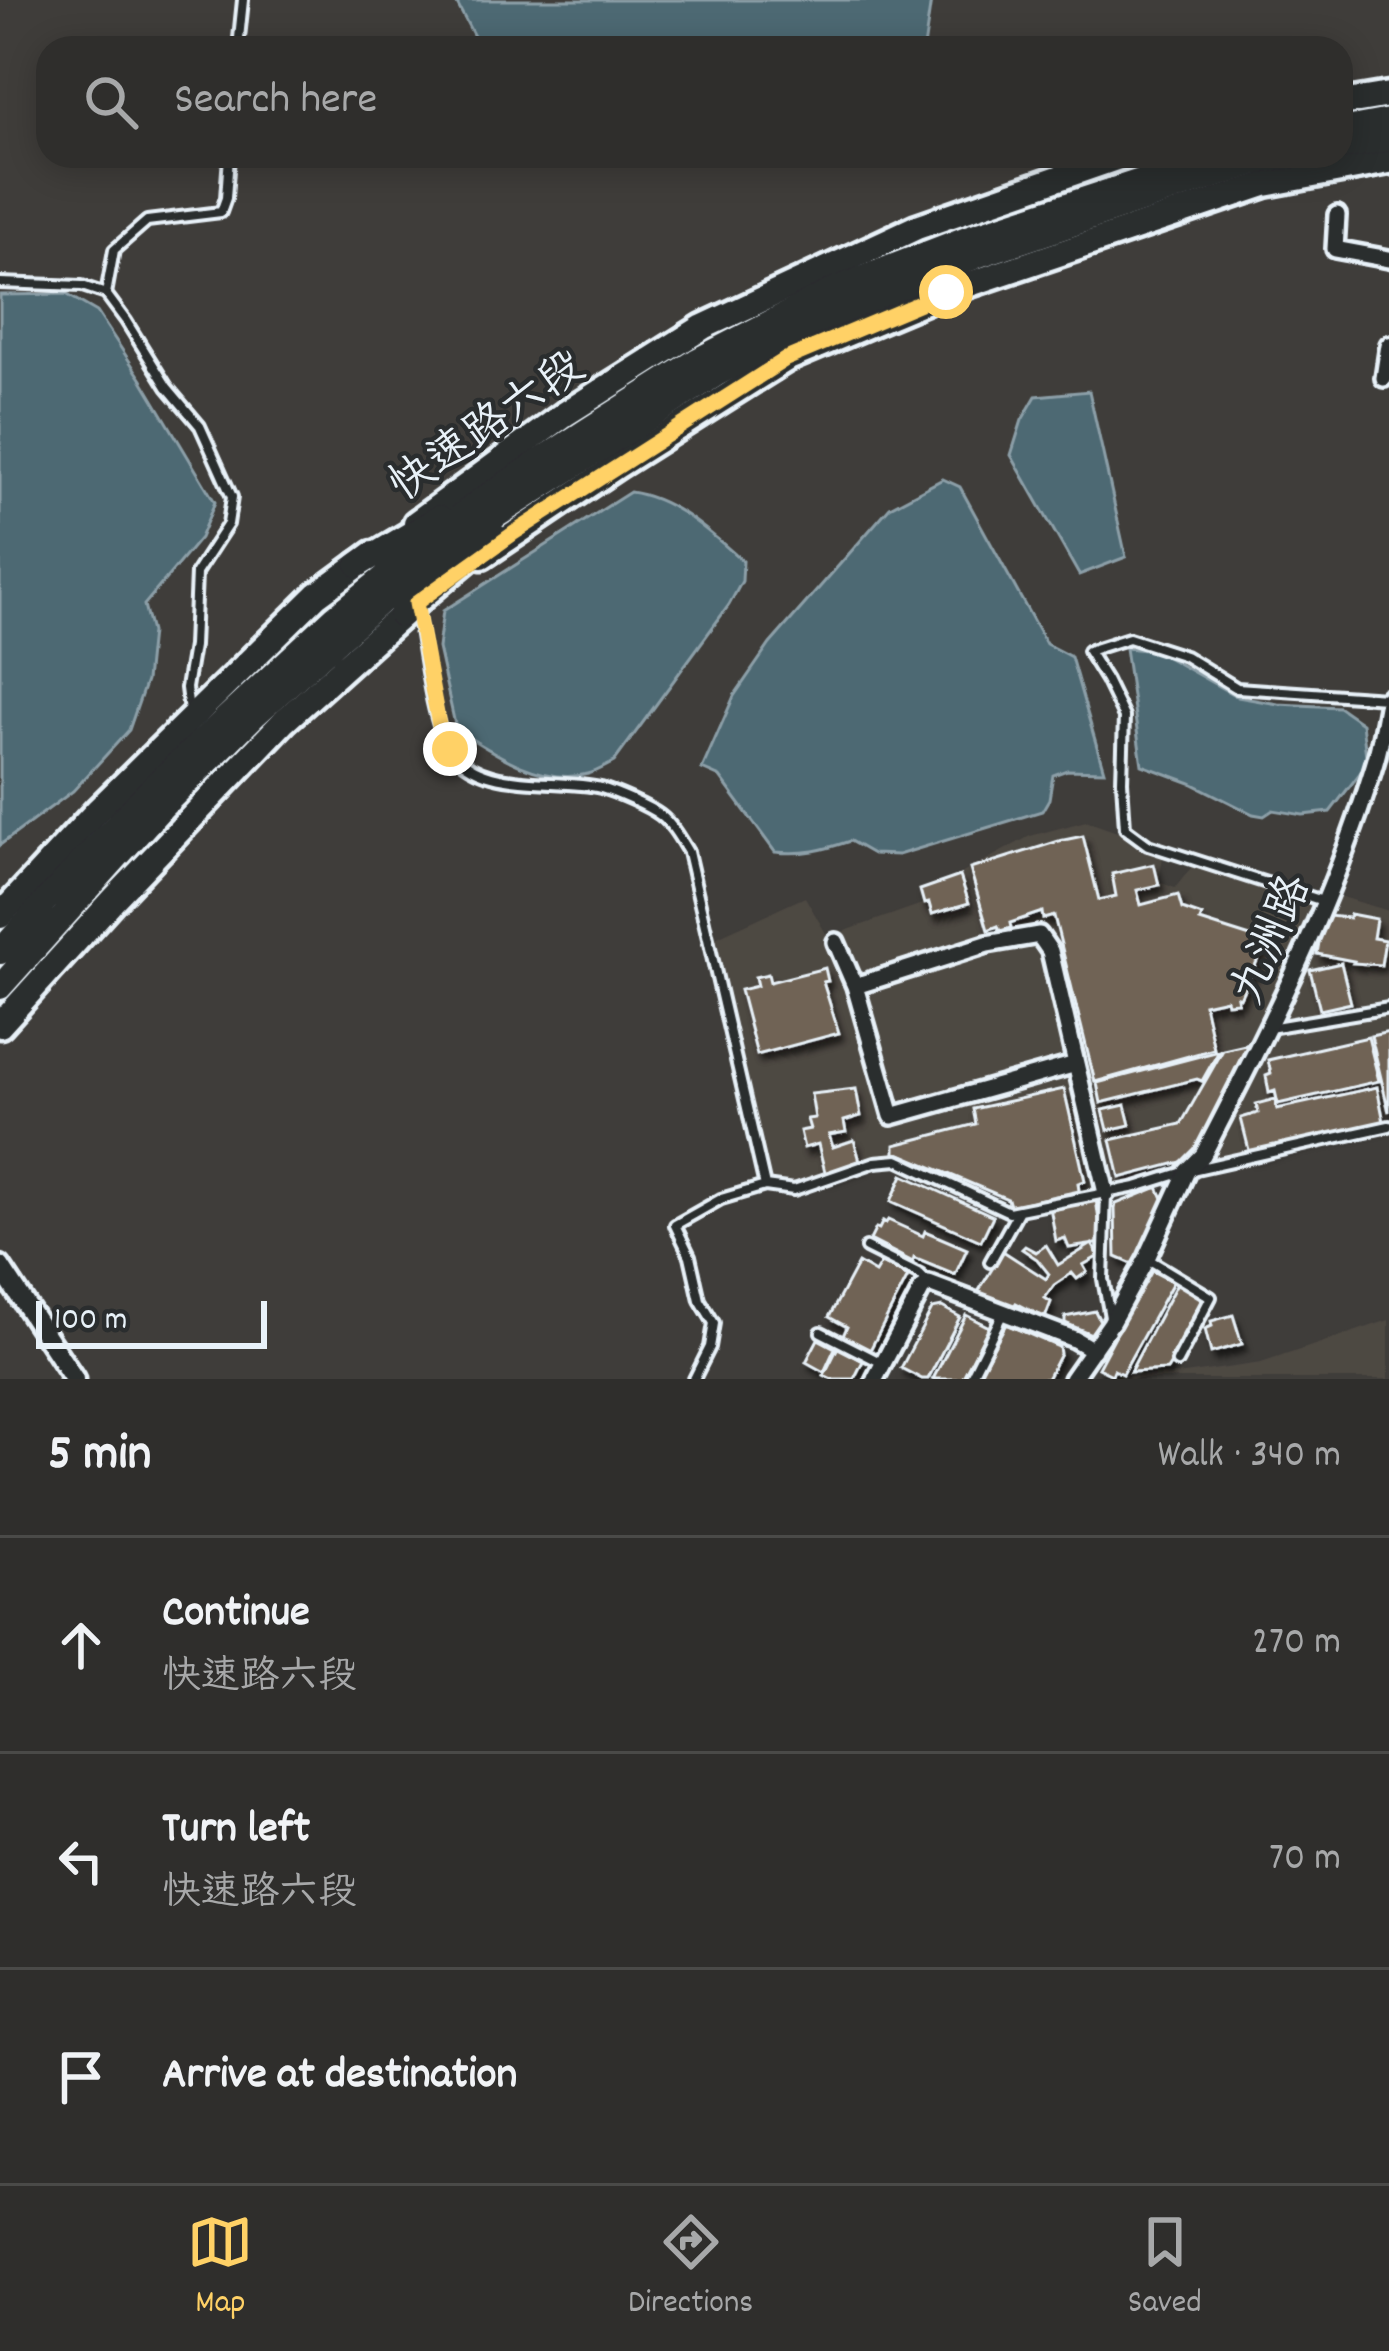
<!DOCTYPE html>
<meta charset="utf-8">
<style>
:root{--surface:#2f2e2c;--page:#373634;--text:#f1f3f6;--muted:#a7a8a9;--line:#4a4a48;--accent:#ffd166}
body{margin:0;font-family:Dekko,"LXGW WenKai TC",sans-serif;background:var(--page);color:var(--text)}
.scale{position:absolute;left:36px;bottom:30px;width:231px;box-sizing:border-box;padding-left:12px;border:6px solid #e8f1f8;border-top:0;font-size:33px;line-height:42px;white-space:nowrap;color:#e8f1f8;-webkit-text-stroke:9px #2a2d2e;paint-order:stroke}
.stop{position:absolute;width:36px;height:36px;margin:-27px;border:9px solid #ffd166;border-radius:50%;background:#fff}
.stop.end{background:#ffd166;border-color:#fff;box-shadow:0 3px 12px #0008}
.list{margin:0;padding:0;list-style:none}
h2{display:flex;justify-content:space-between;align-items:center;height:156px;margin:0;padding:0 48px;font-size:51px}
h2 small{font-size:39px;font-weight:400;color:var(--muted)}
.list li{display:grid;grid-template-columns:78px 1fr auto;gap:36px;align-items:center;box-sizing:border-box;height:216px;padding:0 48px;border-top:3px solid var(--line)}
.list b{display:block;font-size:45px;white-space:nowrap}
.list p{margin:0;font-size:39px;white-space:nowrap;color:var(--muted)}
.list em{font-size:39px;font-style:normal;color:var(--muted)}
.icon{flex:none;width:66px;height:66px;fill:none;stroke:currentColor;stroke-width:2;stroke-linecap:round;stroke-linejoin:round}
.map{position:relative;flex:none;width:1389px;height:1379px;overflow:hidden}
.search{position:absolute;background:var(--surface);box-shadow:0 6px 30px #0003;left:36px;right:36px;top:36px;height:132px;display:flex;align-items:center;gap:30px;box-sizing:border-box;padding:0 42px;border-radius:36px;color:var(--muted);font-size:45px}
.sheet{height:804px;background:var(--surface)}
nav{display:flex;justify-content:space-around;align-items:center;box-sizing:border-box;height:168px;border-top:3px solid var(--line);background:var(--surface);font-size:33px;color:var(--muted)}
nav a{display:grid;justify-items:center;gap:6px}
nav .on{color:var(--accent)}
.map>svg:first-child{display:block}
</style>
<div class="map">
<svg width="1389" height="1379" viewBox="0 0 1389 1379">
<defs>
<filter id="shadow"><feDropShadow dx="4" dy="7" stdDeviation="3" flood-color="#0009"/></filter>
</defs>
<rect width="100%" height="100%" fill="#3f3d3a"/>
<filter id="ink" filterUnits="userSpaceOnUse"><feTurbulence type="fractalNoise" baseFrequency=".00833" numOctaves="2"/><feDisplacementMap in="SourceGraphic" scale="24" xChannelSelector="R" yChannelSelector="G"/><feConvolveMatrix kernelMatrix="1 2 1 2 8 2 1 2 1" color-interpolation-filters="sRGB"/></filter>
<g filter="url(#ink)">
<path fill="#4d4842" d="M1086,821L1123,834L1130,843L1163,856L1159,882L1175,888L1194,864L1315,901L1254,1039L1193,1159L1120,1184L1008,1208L891,1154L796,1187L771,1183L713,939L805,897L828,937L922,904L919,889L955,877L1030,836Z
M1332,894L1389,911V1124L1209,1164L1206,1163L1266,1050Z
M1389,1320V1379H1101L1102,1376L1177,1375L1261,1363Z"/>
<path fill="#4e6973" stroke="#8c9fa8" stroke-width="3" d="M455,0H931L924,48H480Z
M66,294L97,312L142,380L215,502L200,538L144,605L151,632L146,681L129,730L73,791L0,845V295Z
M1089,391L1126,557L1079,575L1011,455L1022,420L1036,396Z
M943,479L960,487L1046,644L1071,657L1104,771L1067,770L1053,775L1049,799L1042,811L898,855L873,854L850,841C823,850 804,855 775,852L720,777L702,769L734,696L770,644L890,507Z
M630,492C674,498 710,533 743,561L742,581L729,605L614,762C606,766 597,772 588,774C542,786 493,753 456,729L438,648L443,611Z
M1125,648L1156,651L1238,697L1278,704L1339,707L1362,723L1367,764L1330,812L1303,815L1273,810L1264,816L1253,814L1191,783L1142,765Z"/>
<path fill="#6f6355" stroke="#e8f1f8" stroke-width="3" filter="url(#shadow)" d="M1083,836L1099,900L1116,896L1112,874L1154,864L1159,885L1137,890L1141,905L1178,895L1182,909L1202,916L1200,921L1266,942L1240,998L1237,997L1238,1002L1227,1003L1226,999L1204,1004L1214,1049L1095,1082L1054,916L1043,919L1042,912L1010,923L1011,928L1000,931L998,926L988,930L970,869L1059,841Z
M960,876L969,903L932,914L929,903L924,904L920,890Z
M1350,914L1376,919L1373,938L1385,940L1381,965L1353,963L1354,961L1317,954L1321,930L1328,916L1349,918Z
M1341,963L1351,1003L1320,1010L1310,970Z
M825,968L828,981L823,982L839,1033L757,1055L740,990L757,986L755,977L768,974L770,982Z
M1389,1032V1112L1371,1036Z
M1368,1037L1379,1081L1278,1104L1275,1091L1269,1093L1266,1076L1271,1074L1268,1060Z
M1250,1044L1211,1127L1194,1154L1185,1161L1120,1178L1111,1140L1181,1124L1223,1050Z
M1219,1051L1202,1081L1197,1079L1101,1103L1097,1083Z
M1377,1087L1384,1122L1250,1154L1241,1118L1258,1113L1256,1104L1275,1099L1277,1109Z
M856,1089L861,1116L844,1121L846,1132L829,1135L833,1147L854,1140L861,1164L826,1176L818,1144L804,1148L800,1131L810,1129L807,1119L815,1118L811,1094Z
M1064,1089L1085,1181L1078,1183L1079,1191L1010,1206L1008,1199L901,1154H895V1145L976,1124L973,1109Z
M1125,1105L1130,1125L1108,1130L1103,1110Z
M903,1175L993,1216L981,1241L891,1201Z
M1158,1187L1165,1203L1137,1266L1116,1257L1115,1209L1116,1204Z
M1096,1199L1102,1243L1069,1248L1065,1238L1056,1241L1050,1207Z
M888,1220L923,1236L925,1231L967,1249L955,1275L914,1258L913,1262L870,1240L876,1228L879,1229L883,1221L886,1223Z
M1092,1244L1099,1256L1083,1265L1087,1272L1077,1279L1072,1273L1054,1285L1045,1298L1051,1302L1045,1318L1016,1303L1014,1306L978,1292L1003,1251L1046,1279L1049,1274L1037,1259L1022,1249L1025,1246L1036,1252L1046,1245L1058,1265Z
M858,1263L875,1273L881,1263L908,1277L869,1352L843,1336L847,1327L829,1317Z
M1150,1270L1173,1282L1122,1374L1114,1370L1112,1375L1098,1368Z
M1177,1283L1203,1297L1171,1357L1174,1359L1167,1370L1130,1372Z
M942,1307L960,1317L928,1379H922L901,1368L932,1309Z
M1095,1311L1101,1323L1091,1334L1065,1323V1317Z
M966,1315L989,1327L962,1379H933Z
M1233,1315L1242,1344L1211,1353L1205,1329L1212,1326L1211,1321Z
M1006,1324L1059,1347L1060,1354L1047,1379H976Z
M818,1339L835,1348L824,1372L806,1362Z
M838,1347L863,1361L854,1379H832L824,1375Z"/>
<g fill="none" stroke-linecap="round" stroke-linejoin="round">
<g stroke="#e8f1f8" stroke-width="16">
<path id="service" d="M238,48L243,0
M0,283L82,286L106,294
M106,294L126,321L167,387L200,426L232,497L228,524L196,573L193,646L186,688L189,712
M106,294L114,250L147,221L221,212L226,198L229,156
M416,608C424,644 430,715 447,744C476,794 552,777 601,788C615,792 648,806 660,815C672,824 680,839 688,852L765,1186
M1323,901L1148,845L1125,828L1122,781L1124,717L1106,680L1088,651L1129,638L1185,656L1237,688L1386,698
M1269,1028L1389,1008
M1106,1194L1103,1279L1110,1317
M866,1248L920,1275L928,1283
M1148,1259L1211,1297L1177,1362
M990,1262L1018,1212
M821,1332L882,1363
M694,1379L710,1347L714,1323L700,1300L690,1256L675,1225L721,1199L765,1186L794,1190L875,1162L898,1160L1009,1212L1136,1187L1187,1171L1389,1126
M970,1379L1003,1313"/>
</g>
<g stroke="#e8f1f8" stroke-width="24">
<path id="minor" d="M1337,215L1335,249L1389,259
M1384,378L1389,345
M836,942L855,986L892,1116L1076,1064
M855,986L987,944L1039,935L1050,951L1106,1193
M875,1379L922,1289L929,1284L1074,1339L1093,1350
M1072,1379L1111,1323L1147,1258L1187,1171L1203,1155C1268,1030 1332,904 1373,769C1381,745 1384,721 1389,697"/>
</g>
<g stroke="#e8f1f8" stroke-width="27">
<path id="tertiary" d="M0,1266L74,1379"/>
</g>
<g stroke="#e8f1f8" stroke-width="33">
<path id="primary" d="M1341,103L1389,95
M416,523L565,414L703,327L917,227L1122,156
M482,556L618,465L786,359L946,292L1265,184L1389,161
M0,916L99,809L317,595L373,554
M0,1025L113,900L284,721L414,604"/>
</g>
<g stroke="#e8f1f8" stroke-width="33">
<path id="trunk" d="M1341,130L1389,121
M1341,148L1389,139
M358,565L439,517
M400,615L495,536
M0,952L45,901L152,787L335,617L480,500L586,431L696,361L837,288L967,238L1217,156
M0,987L162,807L256,714L381,601L496,516L717,374L809,325L982,254L1254,163L1295,156"/>
</g>
<use href="#service" stroke="#2a2d2e" stroke-width="8"/>
<use href="#minor" stroke="#2a2d2e" stroke-width="15"/>
<use href="#tertiary" stroke="#2a2d2e" stroke-width="18"/>
<use href="#primary" stroke="#2a2d2e" stroke-width="24"/>
<use href="#trunk" stroke="#2a2d2e" stroke-width="24"/>
</g>
</g>
<g fill="none" stroke-linecap="round" stroke-linejoin="round" filter="url(#ink)">
<path stroke="#ffd166" stroke-width="15" d="M450,749L440,730L416,603L514,533L786,359L946,292"/>
</g>
<g text-anchor="middle" stroke-width="9" stroke-linejoin="round" paint-order="stroke">
<g font-size="45" fill="#e8f1f8" stroke="#2a2d2e">
<text transform="translate(485 423) rotate(-35)" y="16">快速路六段</text>
<text transform="translate(1268 938) rotate(-67)" y="16">九洲路</text>
</g>
</g>
</svg>
<div class="scale">100 m</div>
<div class="stop" style="left:946px;top:292px"></div>
<div class="stop end" style="left:450px;top:749px"></div>
<div class="search"><svg class="icon" aria-label="search" viewBox="0 0 24 24"><circle cx="10" cy="10" r="6"/><path d="M15 15l6 6"/></svg>Search here</div>
</div>
<section class="sheet">
<h2>5 min<small>Walk · 340 m</small></h2>
<ul class="list">
<li><svg class="icon" aria-label="ahead" viewBox="0 0 24 24"><path d="M12 20V5M6 11l6-6 6 6"/></svg><div><b>Continue</b><p>快速路六段</p></div><em>270 m</em></li>
<li><svg class="icon" aria-label="left" viewBox="0 0 24 24"><path d="M17 20v-9H6M10 6l-5 5 5 5"/></svg><div><b>Turn left</b><p>快速路六段</p></div><em>70 m</em></li>
<li><svg class="icon" aria-label="arrive" viewBox="0 0 24 24"><path d="M6 21V4h12l-3 4 3 4H6"/></svg><div><b>Arrive at destination</b></div></li>
</ul>
</section>
<nav>
<a class="on"><svg class="icon" aria-label="map" viewBox="0 0 24 24"><path d="M3 6l6-2 6 2 6-2v14l-6 2-6-2-6 2zM9 4v14M15 6v14"/></svg>Map</a>
<a><svg class="icon" aria-label="directions" viewBox="0 0 24 24"><path d="M12 3l9 9-9 9-9-9zM9 14v-3h6M13 9l2 2-2 2"/></svg>Directions</a>
<a><svg class="icon" aria-label="saved" viewBox="0 0 24 24"><path d="M7 4h10v16l-5-4-5 4z"/></svg>Saved</a>
</nav>
